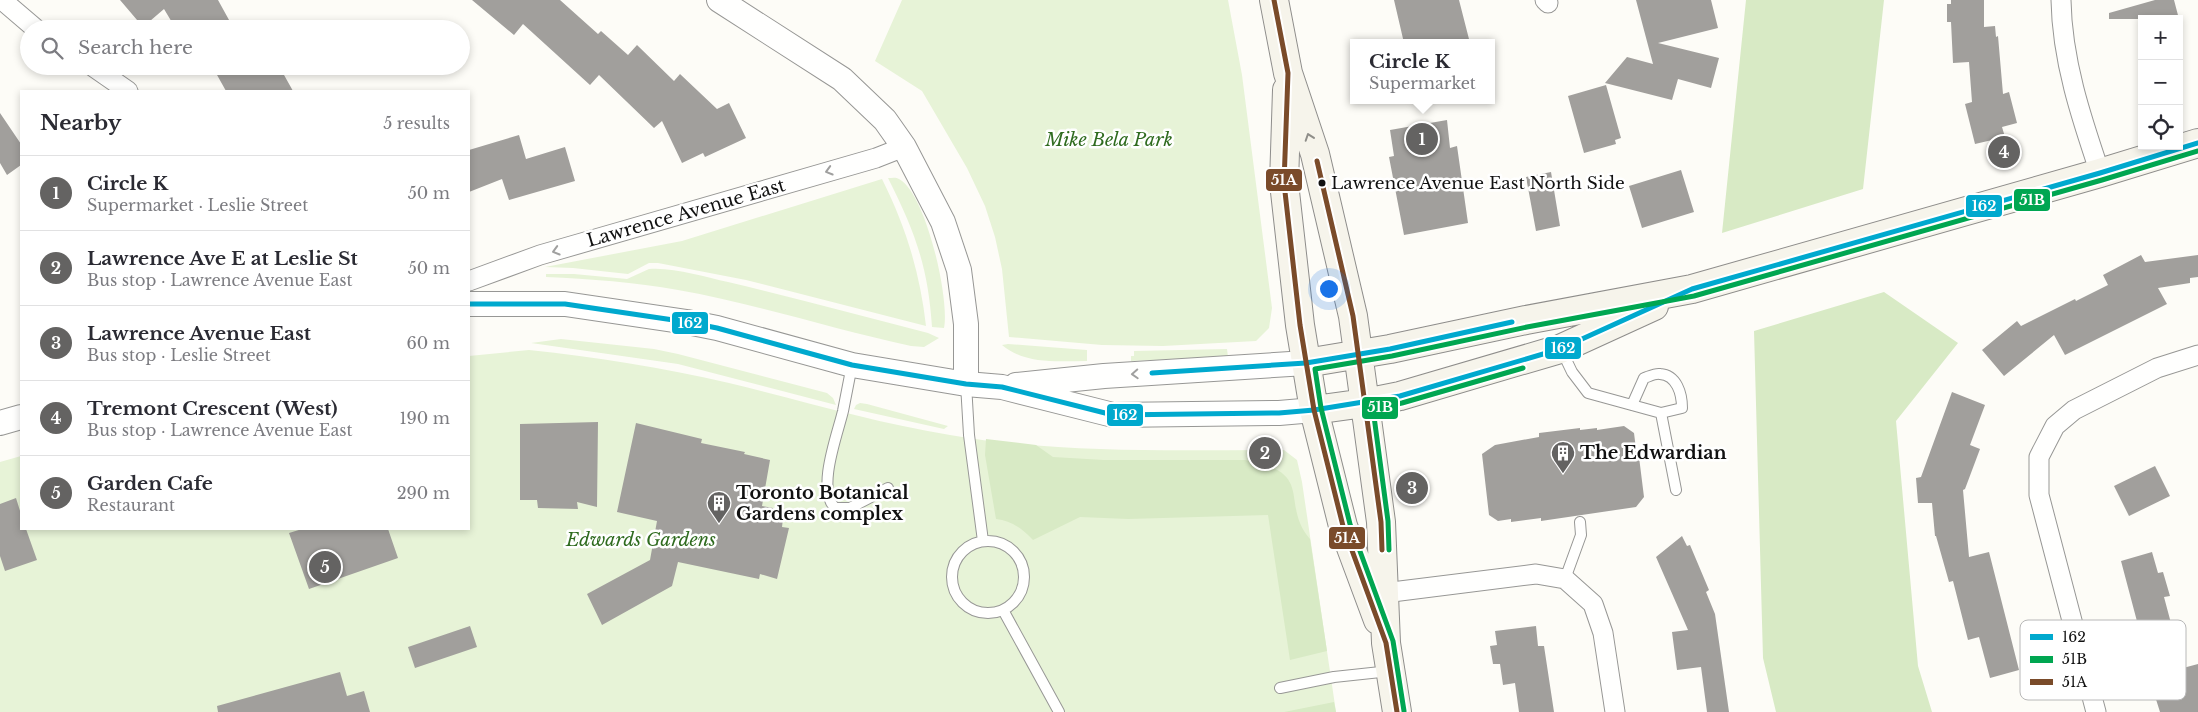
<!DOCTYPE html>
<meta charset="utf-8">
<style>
:root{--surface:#fff;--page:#f2f2f3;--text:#2b2b33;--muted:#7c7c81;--line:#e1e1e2;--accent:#646362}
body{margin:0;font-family:"Libre Baskerville",serif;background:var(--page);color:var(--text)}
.controls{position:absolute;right:15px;top:15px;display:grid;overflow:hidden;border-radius:0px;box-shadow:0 2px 8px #0003}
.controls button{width:45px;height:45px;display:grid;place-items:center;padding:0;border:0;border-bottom:1px solid var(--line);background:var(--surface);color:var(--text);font:25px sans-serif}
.you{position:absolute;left:1328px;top:288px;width:18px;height:18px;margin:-12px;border:4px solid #fff;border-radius:50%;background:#1a73e8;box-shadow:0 0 0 8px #1a73e833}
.badge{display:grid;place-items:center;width:32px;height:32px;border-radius:50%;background:var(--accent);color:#fff;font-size:16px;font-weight:700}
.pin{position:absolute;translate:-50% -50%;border:2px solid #fff;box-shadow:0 1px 5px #0006}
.popup{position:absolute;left:1350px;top:39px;width:145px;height:65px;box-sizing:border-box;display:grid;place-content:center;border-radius:0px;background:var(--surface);filter:drop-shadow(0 1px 4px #0005);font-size:16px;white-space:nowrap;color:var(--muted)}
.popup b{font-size:19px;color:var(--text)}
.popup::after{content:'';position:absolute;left:50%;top:100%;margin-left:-10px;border:10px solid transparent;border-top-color:var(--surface)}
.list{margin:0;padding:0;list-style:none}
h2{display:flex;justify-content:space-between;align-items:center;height:65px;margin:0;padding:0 20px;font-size:21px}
h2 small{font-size:16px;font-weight:400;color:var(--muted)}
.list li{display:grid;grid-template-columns:32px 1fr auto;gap:15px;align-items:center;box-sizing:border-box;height:75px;padding:0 20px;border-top:1px solid var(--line)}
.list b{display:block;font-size:19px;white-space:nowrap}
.list p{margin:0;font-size:16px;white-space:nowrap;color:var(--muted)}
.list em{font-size:16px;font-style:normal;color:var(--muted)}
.icon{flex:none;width:28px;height:28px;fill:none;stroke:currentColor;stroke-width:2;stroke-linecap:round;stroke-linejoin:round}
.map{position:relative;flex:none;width:2198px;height:712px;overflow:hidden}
.search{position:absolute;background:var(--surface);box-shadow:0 2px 8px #0003;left:20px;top:20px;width:450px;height:55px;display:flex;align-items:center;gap:12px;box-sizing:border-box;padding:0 18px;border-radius:28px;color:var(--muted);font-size:19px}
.panel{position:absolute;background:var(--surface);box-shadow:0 2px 8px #0003;left:20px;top:90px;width:450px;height:440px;border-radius:0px}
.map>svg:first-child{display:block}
</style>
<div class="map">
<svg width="2198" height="712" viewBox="0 0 2198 712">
<rect width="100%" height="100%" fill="#fdfcf7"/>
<path fill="#e7f3d7" d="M902,0H1228L1242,75L1272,308L1269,328L1256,341L1163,346L1102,345L1009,337L1002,269L995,237L985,206L967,168L922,91L875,61Z
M888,178C892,178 896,177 899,179C926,193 950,300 944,328L932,327C928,266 915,232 888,178Z
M882,179C906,227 920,273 926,326L746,280L658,263H649L628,274L573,268L545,267L682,241Z
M649,269C673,267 705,277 728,282C795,298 862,316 928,333L939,338L924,347L911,346C833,329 757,304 678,290C635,282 590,279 546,277V274H574L627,279Z
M561,339L654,349L678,354L827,393L833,398L836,405L678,364L531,343Z
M1008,344L1087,350V361C1057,361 1026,365 1002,345Z
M1227,349L1228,357L1131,361V356H1134V351Z
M529,350C596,357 664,368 729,383C803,401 876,423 950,435C1060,454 1173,450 1284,450L1297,460L1302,482L1336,712H0V462L21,456V529H469V356Z
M860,403L867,404L948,426L944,429L854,409L856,405Z"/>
<path fill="#d8eac5" d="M1746,0H1884L1863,189L1722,233Z
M1884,292L1958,343L1896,421L1918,666L1932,712H1776L1763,658L1754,331Z
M986,439L1036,445L1053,457L1104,460H1245C1317,472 1279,503 1310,539L1327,651L1290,660L1268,515L1128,519L1080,517L1033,540C1022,528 1011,521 996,519L985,455Z
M1334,702L1336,712H1284Z"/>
<path fill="#a19f9c" d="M120,0H218L234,29H176L164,9L143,27Z
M472,0H560L598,34L601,31L628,55L637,45L674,81L680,74L717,109L729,103L746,138L705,157L703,153L682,163L662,121L654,128L599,75L590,85L523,24L514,35Z
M1394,0H1459L1470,43H1404Z
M1636,0H1711L1718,28L1658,43L1719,58L1711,88L1678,79L1672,100L1605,83L1627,57L1653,64Z
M1951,0H1984V27L1995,26L1996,37L1998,36L2003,94L2009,92L2017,123L2002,127L2005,137L1975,144L1965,104L1972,102L1969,62L1953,63L1951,22H1947V4H1951Z
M2155,0H2174L2179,19H2109V13Z
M212,66H279L293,91H226Z
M1606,85L1621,138L1615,140L1616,144L1584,153L1568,96Z
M0,113L21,144V165L7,175L0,163Z
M1447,120L1450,148L1457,146L1468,223L1404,235L1389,157L1394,156L1390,130Z
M519,135L526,159L565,147L575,181L509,200L502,179L469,192V150Z
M1681,170L1694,212L1642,228L1629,186Z
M1551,172L1560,226L1536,231L1526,177Z
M2141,255L2145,262L2198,255V277L2190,278V283L2158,288L2167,304L2065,355L2054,335L2004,376L1982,350L2017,321L2021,326L2075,299L2076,301L2108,285L2103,275Z
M1952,392L1985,405L1970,445L1980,449L1965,489L1963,490L1969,557L1989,552L2019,670L1990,678L1979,637L1968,640L1953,581L1949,582L1936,536H1935L1932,503H1918L1916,478L1921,477Z
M598,422L597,507L577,502L578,509L538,508L537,500H520V424Z
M636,423L702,439L701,443L745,452L744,454L770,460L762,506L784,510L782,527L789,528L777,579L760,574L759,579L678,562L672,586L602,625L587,594L650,560L657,521L617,512Z
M1624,426L1634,433L1637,457H1639L1644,497L1636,507L1541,521V518L1511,522V519L1498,521L1489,515L1482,454L1495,445L1539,437V433L1580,428V430L1597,428V430Z
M2155,466L2170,496L2129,516L2114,486Z
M16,498L21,514V529H26L37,560L5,571L0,556V504Z
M302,529H388L398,558L309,589L289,533Z
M1682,536L1687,546L1690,545L1709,590L1706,592L1715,614L1729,712H1707L1701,667L1677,670L1672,632L1688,630L1656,557Z
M2152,552L2158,573L2163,572L2170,596L2164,597L2183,668L2198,664V712H2160L2154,693H2156L2121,561Z
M470,626L477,647L415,668L408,647Z
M1536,626L1538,646H1544L1554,712H1519L1515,683L1503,685L1500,664H1493L1490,646L1497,645L1495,631Z
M340,672L347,696L364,691L370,712H218L217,706Z"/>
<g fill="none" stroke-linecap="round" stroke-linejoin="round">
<g stroke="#979795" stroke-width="12">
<path id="service" d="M1561,349L1572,372L1588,393L1661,413L1676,490
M852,365C849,380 846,396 843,411C838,433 816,489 835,508H850L888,488
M966,384L969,435L983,541
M1632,405L1644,378C1648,377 1655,373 1660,374C1677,375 1682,394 1682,408L1661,413
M952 577a36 36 0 1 1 72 0a36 36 0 1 1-72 0Z
M1565,579L1581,535L1580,522
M1003,610L1059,712
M1280,688L1334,677L1390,671"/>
</g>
<g stroke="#979795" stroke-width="21">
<path id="minor" d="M2,0L36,29
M1545,0L1548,3
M2061,0C2062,60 2081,117 2100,173
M92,66L128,91
M469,281L540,255L876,158L904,147
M1384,593L1536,574L1565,579L1593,604L1603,633L1615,712
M2096,712L2039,495V457L2055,426L2074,410L2157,368L2198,355"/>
</g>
<g stroke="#979795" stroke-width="26">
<path id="tertiary" d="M719,0L842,79L885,120L904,147L943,222L959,270L966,324V384
M469,304H565L687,322L717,328L852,365L966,384L1002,387L1113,415L1279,413L1314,410
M1016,385L1104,376L1306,363
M0,423L21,417"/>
</g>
<g stroke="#8e8d8b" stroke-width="30">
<path id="secondary" d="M1274,0L1288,73L1315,154L1353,316L1381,522L1386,643L1397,712
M1287,90L1284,183L1300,325L1314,410L1343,526L1378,620
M1306,363L1390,349L1526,320L1692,289L2100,173L2198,143
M1314,410L1365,403L1400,396L1560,349L1654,306"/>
</g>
<use href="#service" stroke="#fffffe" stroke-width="10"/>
<use href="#minor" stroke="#fffffe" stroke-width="19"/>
<use href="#tertiary" stroke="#fffffe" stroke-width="24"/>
<use href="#secondary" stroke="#f6f4eb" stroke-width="28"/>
<g stroke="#fff" stroke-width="9">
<path id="bus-1" d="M469,304H565L687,322L717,328L852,365L966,384L1002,387L1113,415L1279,413L1314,410L1400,396L1560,349L1692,289L2100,173L2198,143
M1152,373L1306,363L1390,349L1512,322"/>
</g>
<g stroke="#fff" stroke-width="9">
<path id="bus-2" d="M1389,550L1388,521L1373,409L1402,403L1523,368
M1404,711L1393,641L1350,524L1321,408L1315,369L1392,356L1527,327L1694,296L2102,180L2198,151"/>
</g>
<g stroke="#fff" stroke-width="9">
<path id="bus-3" d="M1274,0L1288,73L1284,183L1300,325L1314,410L1343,526L1386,643L1397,712
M1317,161L1353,316L1381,522L1382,550"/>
</g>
<use href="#bus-1" stroke="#00a9ce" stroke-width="5"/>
<use href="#bus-2" stroke="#00a651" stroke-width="5"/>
<use href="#bus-3" stroke="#7a4b2a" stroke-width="5"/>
</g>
<defs><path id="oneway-chevron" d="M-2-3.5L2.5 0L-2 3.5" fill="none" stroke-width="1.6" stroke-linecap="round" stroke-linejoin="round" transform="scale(1.25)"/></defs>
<use stroke="#8f8e89" href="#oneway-chevron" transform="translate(1309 137) rotate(-109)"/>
<g stroke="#a0a09f">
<use href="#oneway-chevron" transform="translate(829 171) rotate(164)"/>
<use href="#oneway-chevron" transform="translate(556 251) rotate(164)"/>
<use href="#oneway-chevron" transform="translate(1135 374) rotate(177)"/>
</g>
<defs>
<g id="building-pin" transform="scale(1.25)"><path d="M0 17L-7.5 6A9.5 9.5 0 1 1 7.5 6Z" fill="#646362" stroke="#fff"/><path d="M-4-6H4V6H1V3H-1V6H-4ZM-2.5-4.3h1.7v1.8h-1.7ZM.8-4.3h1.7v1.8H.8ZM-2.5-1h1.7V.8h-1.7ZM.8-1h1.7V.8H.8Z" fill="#fff"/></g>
</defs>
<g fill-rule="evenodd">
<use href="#building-pin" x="1563" y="453"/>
<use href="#building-pin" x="719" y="503"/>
</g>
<circle fill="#111" stroke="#fff" stroke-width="2" cx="1322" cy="183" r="4.5"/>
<g text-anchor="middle" stroke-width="5" stroke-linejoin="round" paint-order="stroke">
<g font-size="17" fill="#111" stroke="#fff" text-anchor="start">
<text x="1331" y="189">Lawrence Avenue East North Side</text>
</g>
<g font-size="18" font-style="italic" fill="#2f6b1f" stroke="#fff">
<text x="1109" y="146">Mike Bela Park</text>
<text x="641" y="546">Edwards Gardens</text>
</g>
<g font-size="18" fill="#111" stroke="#fff">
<text transform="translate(686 213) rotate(-16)" y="6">Lawrence Avenue East</text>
</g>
<g font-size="18" font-weight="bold" fill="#111" stroke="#fff" text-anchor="start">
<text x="1580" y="459">The Edwardian</text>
<text x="736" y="499">Toronto Botanical<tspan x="736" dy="21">Gardens complex</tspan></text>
</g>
</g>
<rect x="2020" y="620" width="166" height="80" rx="8" fill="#fff" stroke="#b8b8b8" stroke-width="1"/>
<rect x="2030" y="634" width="23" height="6" fill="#00a9ce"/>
<rect x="2030" y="656" width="23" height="7" fill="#00a651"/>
<rect x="2030" y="679" width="23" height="6" fill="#7a4b2a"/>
<g font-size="14" fill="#111">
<text x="2062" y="642">162</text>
<text x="2062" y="664">51B</text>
<text x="2062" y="687">51A</text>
</g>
<g stroke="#fff" stroke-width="2">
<rect x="1265" y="168" width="38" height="24" rx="5" fill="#7a4b2a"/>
<rect x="2013" y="188" width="38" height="24" rx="5" fill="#00a651"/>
<rect x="1965" y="194" width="38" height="24" rx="5" fill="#00a9ce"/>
<rect x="671" y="311" width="38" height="24" rx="5" fill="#00a9ce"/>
<rect x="1544" y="336" width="38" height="24" rx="5" fill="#00a9ce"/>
<rect x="1361" y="396" width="38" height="24" rx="5" fill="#00a651"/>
<rect x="1106" y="403" width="38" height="24" rx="5" fill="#00a9ce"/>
<rect x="1328" y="526" width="38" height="24" rx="5" fill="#7a4b2a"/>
</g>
<g font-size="14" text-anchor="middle" font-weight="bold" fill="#fff">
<text x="1284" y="185">51A</text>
<text x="2032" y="205">51B</text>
<text x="1984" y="211">162</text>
<text x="690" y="328">162</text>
<text x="1563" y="353">162</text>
<text x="1380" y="412">51B</text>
<text x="1125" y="420">162</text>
<text x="1347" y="543">51A</text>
</g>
</svg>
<div class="controls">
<button>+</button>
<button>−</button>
<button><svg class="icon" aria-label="locate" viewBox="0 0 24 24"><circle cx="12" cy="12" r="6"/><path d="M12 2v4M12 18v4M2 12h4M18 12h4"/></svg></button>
</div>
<div class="you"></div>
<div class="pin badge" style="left:1422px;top:139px">1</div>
<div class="popup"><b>Circle K</b>Supermarket</div>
<div class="pin badge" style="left:1265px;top:453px">2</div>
<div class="pin badge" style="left:1412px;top:488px">3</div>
<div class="pin badge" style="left:2004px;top:152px">4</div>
<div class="pin badge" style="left:325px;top:567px">5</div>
<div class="search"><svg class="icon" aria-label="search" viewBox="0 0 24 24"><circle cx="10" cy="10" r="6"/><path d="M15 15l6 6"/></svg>Search here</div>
<section class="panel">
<h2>Nearby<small>5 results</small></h2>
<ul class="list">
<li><span class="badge">1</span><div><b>Circle K</b><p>Supermarket · Leslie Street</p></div><em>50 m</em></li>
<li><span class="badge">2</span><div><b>Lawrence Ave E at Leslie St</b><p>Bus stop · Lawrence Avenue East</p></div><em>50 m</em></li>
<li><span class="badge">3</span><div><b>Lawrence Avenue East</b><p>Bus stop · Leslie Street</p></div><em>60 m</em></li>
<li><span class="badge">4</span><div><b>Tremont Crescent (West)</b><p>Bus stop · Lawrence Avenue East</p></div><em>190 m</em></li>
<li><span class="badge">5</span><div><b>Garden Cafe</b><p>Restaurant</p></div><em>290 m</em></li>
</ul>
</section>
</div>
